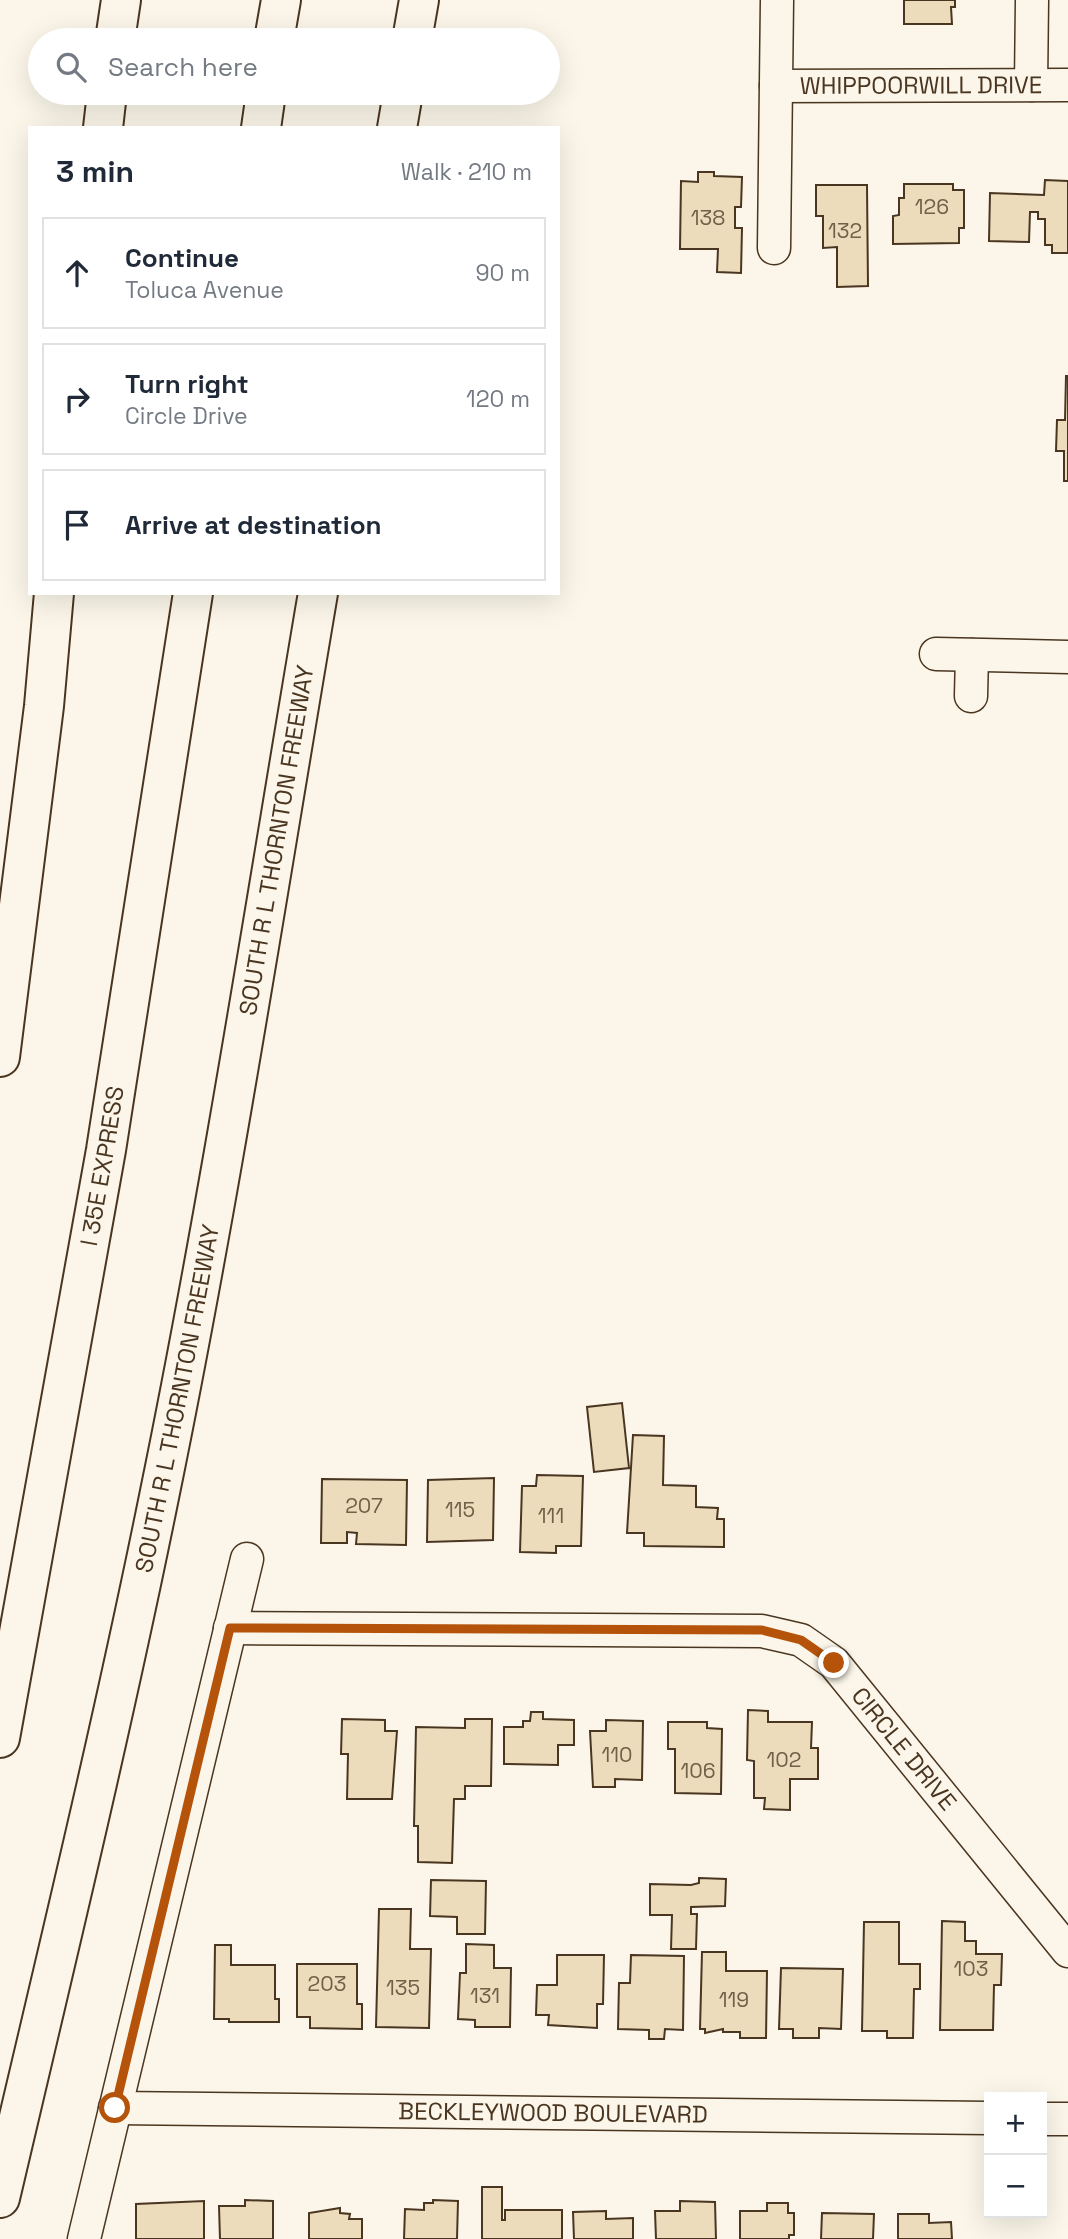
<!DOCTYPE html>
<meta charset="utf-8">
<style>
:root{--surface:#fff;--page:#f2f2f3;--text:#1f2937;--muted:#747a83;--line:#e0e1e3}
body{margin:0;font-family:"Space Grotesk",sans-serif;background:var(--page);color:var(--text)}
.controls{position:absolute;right:21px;bottom:21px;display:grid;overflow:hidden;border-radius:0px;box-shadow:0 7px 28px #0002}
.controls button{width:63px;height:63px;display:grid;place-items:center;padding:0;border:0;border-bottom:2px solid var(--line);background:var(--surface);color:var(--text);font:35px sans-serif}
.stop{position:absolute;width:21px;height:21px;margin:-16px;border:5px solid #b45309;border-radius:50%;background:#fff}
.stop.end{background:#b45309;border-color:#fff;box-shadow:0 2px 7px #0008}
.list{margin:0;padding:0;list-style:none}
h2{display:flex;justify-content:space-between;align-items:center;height:91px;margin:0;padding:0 28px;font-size:30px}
h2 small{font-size:23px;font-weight:400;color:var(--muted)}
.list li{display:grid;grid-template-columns:46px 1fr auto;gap:21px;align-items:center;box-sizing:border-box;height:112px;margin:0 14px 14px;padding:0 14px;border:2px solid var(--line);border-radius:0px}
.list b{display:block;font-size:26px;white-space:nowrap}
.list p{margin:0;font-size:23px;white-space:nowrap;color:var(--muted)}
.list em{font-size:23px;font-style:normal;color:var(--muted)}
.icon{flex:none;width:38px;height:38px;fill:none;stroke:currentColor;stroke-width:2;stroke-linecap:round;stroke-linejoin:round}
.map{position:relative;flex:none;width:1068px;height:2239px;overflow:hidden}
.search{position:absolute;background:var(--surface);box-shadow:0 7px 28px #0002;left:28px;top:28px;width:532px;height:77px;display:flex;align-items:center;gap:18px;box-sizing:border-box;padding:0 24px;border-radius:38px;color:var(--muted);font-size:26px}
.panel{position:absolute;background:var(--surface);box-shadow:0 7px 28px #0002;left:28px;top:126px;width:532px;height:469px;border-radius:0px}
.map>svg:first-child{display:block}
</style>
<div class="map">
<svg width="1068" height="2239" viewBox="0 0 1068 2239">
<rect width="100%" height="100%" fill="#fbf6e9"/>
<path fill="#ecdcbc" stroke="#4a3520" stroke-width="2" d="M904,0H955V7H951L952,24H904Z
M698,172H714V176L742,177L741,207H735V228H742L741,273L717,272L718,249H680L681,181L698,182Z
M1045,180L1068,181V253H1052V245H1045V219H1038V212H1030L1029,242L989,241L990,193L1044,195Z
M904,184H953V190H964V228H959V243L893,244V216L899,215V198H904Z
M816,185H867L868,286L837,287V247L823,248V216H816Z
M1066,376H1068V481H1064V451H1056L1057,420H1065Z
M622,1403L629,1468L594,1472L587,1407Z
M633,1435L664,1436L663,1485L696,1486V1507L718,1508L717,1519H724V1547L644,1546V1533H627Z
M537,1475L583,1476L581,1546H556V1553L520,1552L522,1486H536Z
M494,1478L493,1540L427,1542L428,1480Z
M322,1479L407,1480L406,1545L356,1544L357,1533L347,1532V1543H321Z
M748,1710L768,1711V1722H812L811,1748H818V1779H790V1810L764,1809L765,1798H754V1761L747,1760Z
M531,1712H543V1719L574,1720V1745H558V1765L504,1764V1727H523V1721H530Z
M342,1719L385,1720V1731H397L392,1799H347L348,1754H341Z
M465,1719H492L491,1786H465V1799H454L452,1863L418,1862V1826H414L416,1727L465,1728Z
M606,1720L643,1721L642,1780L615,1779V1787H593L590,1731H606Z
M668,1722H707V1728L722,1729L721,1794L675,1793V1749H668Z
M699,1878L726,1879L725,1906L691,1907V1914H697L696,1949H671L672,1915H650V1884L691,1885L699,1883Z
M431,1880L486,1881L485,1934H457V1917L430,1916Z
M379,1909H411L410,1949H431L429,2028L376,2027Z
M942,1921L965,1922V1941H976V1954H1002L1001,1985H994L993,2030H940Z
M864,1922H899V1964H920V1989H914L913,2038H887V2031H862Z
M466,1944L494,1945V1968H511L510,2027H475V2020L458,2019L460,1973H466Z
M215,1945H231V1965H275V1999H279V2022H229V2019H214Z
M702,1952H726V1971H767L766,2038H740V2032H723V2029L705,2033V2029H700Z
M557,1955H604L603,2004H597V2028L548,2025L549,2015H536L537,1985H557Z
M631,1955L684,1956L683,2030L665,2029L664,2039H649V2030L618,2029L619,1983H630Z
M297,1964H357V2004H362V2029L310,2028V2017H297Z
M781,1968L843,1969L841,2029L819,2028V2038H793V2029H779Z
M482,2187H502V2220H505V2210H562V2239H482Z
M245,2200L273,2201V2239H220L219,2206H245Z
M433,2200L458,2201L457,2239H404L405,2209L424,2210V2203H433Z
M204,2201V2239H136V2204Z
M680,2201L715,2202L716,2239H656L655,2211H680Z
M767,2203H788V2213H794V2235H789V2239H740V2211H767Z
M340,2208V2213L350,2214L349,2219H362V2239H309V2213Z
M606,2211V2219L633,2218V2239H574L573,2212Z
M822,2213L874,2214L873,2239H821Z
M898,2214H929V2223L951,2222L952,2239H898Z"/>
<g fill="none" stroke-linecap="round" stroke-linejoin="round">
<g stroke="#4a3520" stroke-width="35">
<g id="minor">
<path d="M1031,85L1032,0"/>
<path id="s1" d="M776,86L1068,85"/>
<path d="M774,248L777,0"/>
<path d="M936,654L1068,657"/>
<path d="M971,696L972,655"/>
<path id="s2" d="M230,1628L762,1631L801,1640L834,1663L1068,1951"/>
<path id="s3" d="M115,2108L989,2118"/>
<path d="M1042,2119H1068"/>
<path d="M84,2239L247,1559"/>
</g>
</g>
<g stroke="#4a3520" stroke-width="42">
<g id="motorway">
<path d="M115,40L121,0"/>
<path d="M274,40L281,0"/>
<path d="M412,40L419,0"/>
<path d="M103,128L107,93"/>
<path d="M261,128L266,93"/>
<path d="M397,128L403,93"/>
<path d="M0,1057L44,706L54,593"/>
<path id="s4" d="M0,1738L106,1150L193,593"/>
<path id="s5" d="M0,2198C55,1963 112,1729 160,1492C221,1194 267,893 318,593"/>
</g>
</g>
<use href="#minor" stroke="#fbf6e9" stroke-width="32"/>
<use href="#motorway" stroke="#fbf6e9" stroke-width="38"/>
</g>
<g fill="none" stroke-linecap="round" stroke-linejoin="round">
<path stroke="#b45309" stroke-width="9" d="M115,2108L230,1628L762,1630L801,1640L834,1663"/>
</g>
<g text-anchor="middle" stroke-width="5" stroke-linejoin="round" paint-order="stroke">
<g font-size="21" fill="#725f47">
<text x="932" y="214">126</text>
<text x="708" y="225">138</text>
<text x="845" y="238">132</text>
<text x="364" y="1513">207</text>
<text x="460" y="1517">115</text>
<text x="551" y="1523">111</text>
<text x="617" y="1762">110</text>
<text x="784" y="1767">102</text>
<text x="698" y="1778">106</text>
<text x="971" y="1976">103</text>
<text x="327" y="1991">203</text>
<text x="403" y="1995">135</text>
<text x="485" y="2003">131</text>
<text x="734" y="2007">119</text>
</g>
<g font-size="24" fill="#4a3520" stroke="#fbf6e9">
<text dy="8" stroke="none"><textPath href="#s1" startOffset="145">WHIPPOORWILL DRIVE</textPath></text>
<text dy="8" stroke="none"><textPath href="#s5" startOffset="1386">SOUTH R L THORNTON FREEWAY</textPath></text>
<text dy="8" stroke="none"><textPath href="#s4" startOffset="581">I 35E EXPRESS</textPath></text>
<text dy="8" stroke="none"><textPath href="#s5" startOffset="819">SOUTH R L THORNTON FREEWAY</textPath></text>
<text dy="8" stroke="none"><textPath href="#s2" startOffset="723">CIRCLE DRIVE</textPath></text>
<text dy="8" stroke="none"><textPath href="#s3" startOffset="438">BECKLEYWOOD BOULEVARD</textPath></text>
</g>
</g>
</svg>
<div class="controls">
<button>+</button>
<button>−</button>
</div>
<div class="stop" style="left:115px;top:2108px"></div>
<div class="stop end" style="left:834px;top:1663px"></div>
<div class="search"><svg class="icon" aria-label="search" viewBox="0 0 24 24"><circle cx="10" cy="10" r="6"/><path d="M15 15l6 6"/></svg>Search here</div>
<section class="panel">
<h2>3 min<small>Walk · 210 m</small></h2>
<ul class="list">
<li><svg class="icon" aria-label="ahead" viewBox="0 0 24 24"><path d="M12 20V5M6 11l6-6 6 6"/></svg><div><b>Continue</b><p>Toluca Avenue</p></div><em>90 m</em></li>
<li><svg class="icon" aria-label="right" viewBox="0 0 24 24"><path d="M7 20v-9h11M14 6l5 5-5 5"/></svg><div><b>Turn right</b><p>Circle Drive</p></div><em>120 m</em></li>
<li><svg class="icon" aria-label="arrive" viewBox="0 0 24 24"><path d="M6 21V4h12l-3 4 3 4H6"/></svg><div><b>Arrive at destination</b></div></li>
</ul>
</section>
</div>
